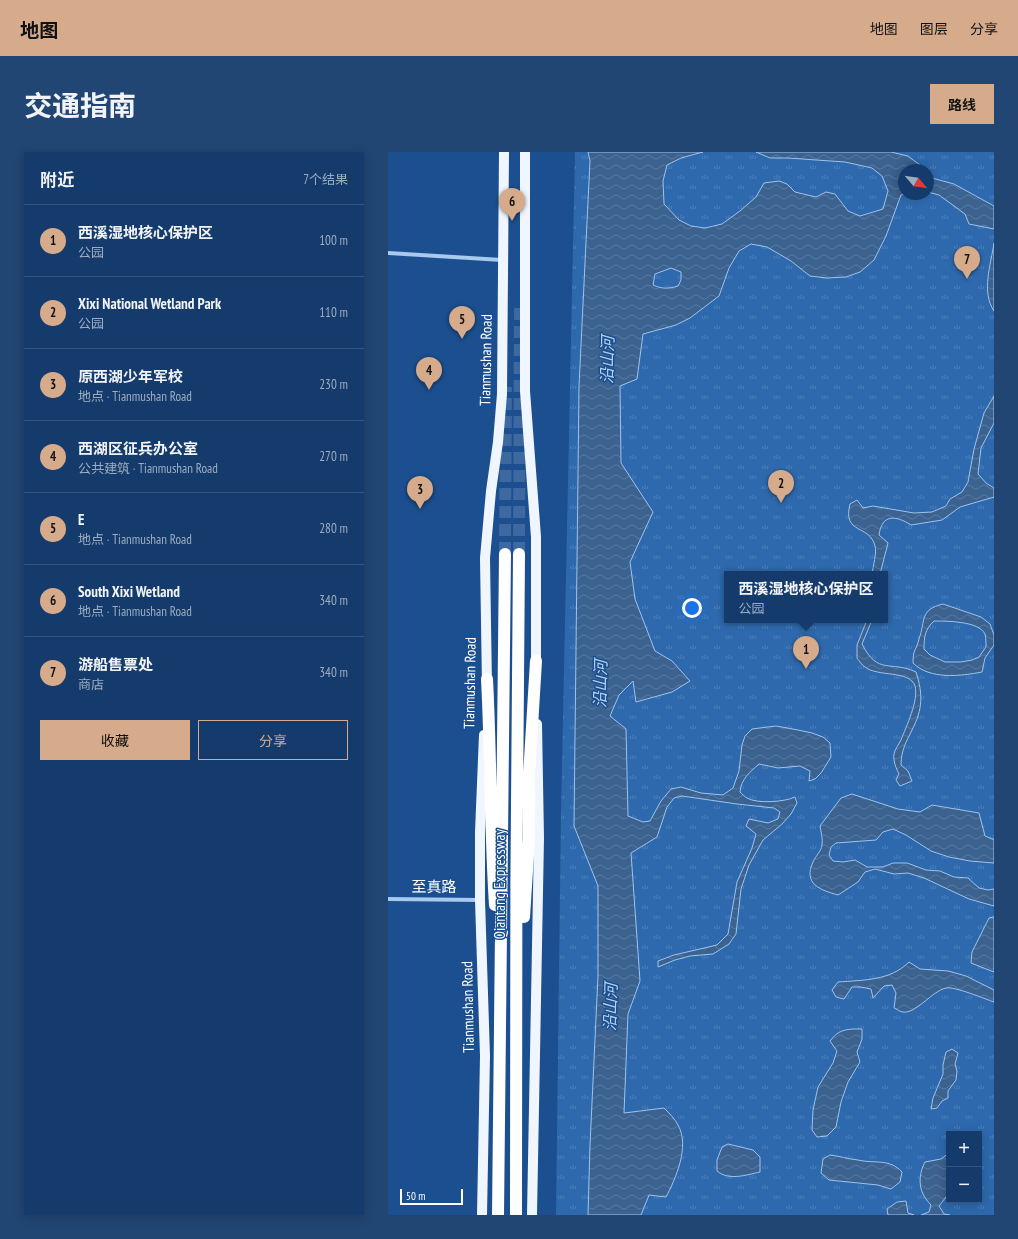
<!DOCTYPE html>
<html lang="zh">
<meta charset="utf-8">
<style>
:root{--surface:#143b6b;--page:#214673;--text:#f1f3f6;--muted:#9dadc1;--line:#33557e;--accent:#d6ab8b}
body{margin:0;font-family:"PT Sans Narrow","Noto Sans SC",sans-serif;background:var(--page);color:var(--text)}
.controls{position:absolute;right:12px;bottom:12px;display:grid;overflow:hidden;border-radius:0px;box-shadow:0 2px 10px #0003}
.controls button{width:36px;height:36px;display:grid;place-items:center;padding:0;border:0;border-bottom:1px solid var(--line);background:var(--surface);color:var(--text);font:20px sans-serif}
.compass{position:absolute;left:510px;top:12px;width:36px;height:36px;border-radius:50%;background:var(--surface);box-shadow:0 2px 10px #0003;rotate:119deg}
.scale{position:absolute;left:12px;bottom:10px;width:63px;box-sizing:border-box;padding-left:4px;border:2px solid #fff;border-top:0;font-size:11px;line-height:14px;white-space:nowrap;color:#fff;-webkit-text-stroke:3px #1b4f8f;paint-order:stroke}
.you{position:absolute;left:304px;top:456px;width:14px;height:14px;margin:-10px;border:3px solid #fff;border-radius:50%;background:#1a73e8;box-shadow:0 0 0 6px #1a73e833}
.badge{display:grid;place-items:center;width:26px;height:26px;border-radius:50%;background:var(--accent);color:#111;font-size:13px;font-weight:700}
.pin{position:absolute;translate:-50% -33px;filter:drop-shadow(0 1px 2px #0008)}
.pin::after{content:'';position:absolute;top:21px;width:14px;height:12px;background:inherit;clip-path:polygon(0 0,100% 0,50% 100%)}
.popup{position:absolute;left:336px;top:419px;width:164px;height:52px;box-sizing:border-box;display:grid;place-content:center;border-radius:0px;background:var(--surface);filter:drop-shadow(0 1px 3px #0005);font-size:13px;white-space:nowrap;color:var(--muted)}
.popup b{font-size:15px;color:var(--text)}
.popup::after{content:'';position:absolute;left:50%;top:100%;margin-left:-8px;border:8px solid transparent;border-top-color:var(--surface)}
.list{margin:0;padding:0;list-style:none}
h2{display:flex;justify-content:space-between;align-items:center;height:52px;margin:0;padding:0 16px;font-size:17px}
h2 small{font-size:13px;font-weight:400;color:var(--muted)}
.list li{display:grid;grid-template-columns:26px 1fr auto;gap:12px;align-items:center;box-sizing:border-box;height:72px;padding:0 16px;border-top:1px solid var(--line)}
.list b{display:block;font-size:15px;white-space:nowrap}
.list p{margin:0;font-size:13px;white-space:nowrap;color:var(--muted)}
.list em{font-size:13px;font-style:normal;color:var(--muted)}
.actions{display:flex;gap:8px;padding:12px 16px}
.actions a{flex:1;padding:9px 0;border:1px solid var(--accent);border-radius:0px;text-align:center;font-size:14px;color:var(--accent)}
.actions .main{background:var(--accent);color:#111}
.map{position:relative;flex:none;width:606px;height:1063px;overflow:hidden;border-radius:0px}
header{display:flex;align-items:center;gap:24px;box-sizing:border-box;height:56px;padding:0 20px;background:var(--accent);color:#111}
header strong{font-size:19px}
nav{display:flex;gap:22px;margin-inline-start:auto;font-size:14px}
.intro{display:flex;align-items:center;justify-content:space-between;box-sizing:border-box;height:96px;padding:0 24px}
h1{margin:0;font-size:28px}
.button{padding:10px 18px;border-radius:0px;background:var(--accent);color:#111;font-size:14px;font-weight:700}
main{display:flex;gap:24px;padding:0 24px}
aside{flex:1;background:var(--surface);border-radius:0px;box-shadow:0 2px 10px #0003}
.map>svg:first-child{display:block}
</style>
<header>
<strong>地图</strong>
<nav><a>地图</a><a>图层</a><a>分享</a></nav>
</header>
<div class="intro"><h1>交通指南</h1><a class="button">路线</a></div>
<main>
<aside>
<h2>附近<small>7个结果</small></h2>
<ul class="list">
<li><span class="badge">1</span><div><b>西溪湿地核心保护区</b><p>公园</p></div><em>100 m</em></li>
<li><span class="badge">2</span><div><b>Xixi National Wetland Park</b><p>公园</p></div><em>110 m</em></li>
<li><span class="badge">3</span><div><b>原西湖少年军校</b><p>地点 · Tianmushan Road</p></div><em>230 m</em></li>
<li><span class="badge">4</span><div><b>西湖区征兵办公室</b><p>公共建筑 · Tianmushan Road</p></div><em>270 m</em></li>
<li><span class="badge">5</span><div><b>E</b><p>地点 · Tianmushan Road</p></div><em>280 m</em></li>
<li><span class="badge">6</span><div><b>South Xixi Wetland</b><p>地点 · Tianmushan Road</p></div><em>340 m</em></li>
<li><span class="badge">7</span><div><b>游船售票处</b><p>商店</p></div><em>340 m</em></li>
</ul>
<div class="actions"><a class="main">收藏</a><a>分享</a></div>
</aside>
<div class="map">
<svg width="606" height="1063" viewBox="0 0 606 1063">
<defs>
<pattern id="grass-tufts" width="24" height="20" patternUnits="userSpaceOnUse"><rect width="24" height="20" fill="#2e69ad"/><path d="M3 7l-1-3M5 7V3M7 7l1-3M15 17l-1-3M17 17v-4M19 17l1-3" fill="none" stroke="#4d80b9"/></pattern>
<pattern id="water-waves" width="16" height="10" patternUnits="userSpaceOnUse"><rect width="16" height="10" fill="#3c6290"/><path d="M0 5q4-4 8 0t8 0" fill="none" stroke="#597aa1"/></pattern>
</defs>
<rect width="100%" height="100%" fill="#1b4f8f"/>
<path fill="url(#grass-tufts)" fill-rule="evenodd" d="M187,0H606V1063H168L173,660ZM516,18H540V42H516ZM339,422H497V468H339ZM561,982H591V1048H561Z"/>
<path fill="url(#water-waves)" stroke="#9cc4f0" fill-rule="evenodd" d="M200,0H315L293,6L279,13L275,29L276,52L291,68L303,74L317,76L334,72L352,59L368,45L376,31L391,29L399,32L407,40L428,45L438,40L447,42L460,59L472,64L495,57L500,39L494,24L484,16L457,10L400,6H382L368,0H503L520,4L532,13L535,18H516L517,42L513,43L498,84L486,108L472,120L458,125L439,126L422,124L403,109L379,95L363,92L351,99L341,116L331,144L302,166L288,173L255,182L249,227L232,234L233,311L265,360L242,410L247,447L267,499L284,509L302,529L284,540L248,550L245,529L231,543L222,564L238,577L240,664L255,670L262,669L273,649L283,637L293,635L313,641L335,643L345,636L351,619L354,593L357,584L364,577L388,574L410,578L424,581L435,585L442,591L443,605L433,621L427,627L421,629L422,619L412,614L390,616L371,612C362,620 353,627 352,640C354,642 357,645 359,646C369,652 397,650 407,645L409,651L403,662L394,672L375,688L361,713L353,737L348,782L341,792L325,802L302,804L287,808L270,815V809L286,803L329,793L340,782L349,730L364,696L368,682L358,674L361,667L380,671L390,667L392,660L386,656L349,652L294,644L286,646L279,655L269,685L243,701L252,829L240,862L236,961L276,956C281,961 287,967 290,973C302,994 288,1026 278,1045L261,1043L253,1063H200L202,993L210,824V734L186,674L191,234L202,9ZM283,116L293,120V128L290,134C280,137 274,137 265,133L267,122Z
M540,23L544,26L566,32L606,54V77L581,72L577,62L551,43L540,40Z
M606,91V159C593,140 603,112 606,91Z
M606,244V271L593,296L590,322L598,331L606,336V345L572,355L554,368L523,373C507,363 494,362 491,383L500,391L492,422H484C485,415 489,400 487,394C482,372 454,383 462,352L469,348L475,356L485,354L526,361L544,360L558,354L562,347L574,340L580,330L586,297L596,261Z
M555,452L593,465L602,472L606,483V493L597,506L594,520C573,524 542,528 525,511C525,497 528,499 531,487C538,468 531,458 555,452ZM546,469C558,469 591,469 597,482C598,486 598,491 598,495L591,505L584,508L573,510H557L542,503L536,497C536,485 537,477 546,469Z
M479,468H484L474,492C490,524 503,508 528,520C535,542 535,557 524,578C518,590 513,599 513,613L520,619L524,629L512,634L508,628L511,622C508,616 505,609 506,602C507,597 511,592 513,588C518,575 531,548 527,534C522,518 489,525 477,515C474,513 471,509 469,506V493Z
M464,642L510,657L532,660L544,653L591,661L597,684L604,687H606V711L582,709L561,705L543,699L518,683L505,677L495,680L488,688L448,691L443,695L441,703L445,709L455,710L467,708L479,715H495L505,711H519L538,718L552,719L566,725L580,726L591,736L600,738L606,737V754L581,747L536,726L520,721L506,722L487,717L477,720L470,730L450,743C432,738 415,732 425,710C428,703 433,700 434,693C435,687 433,680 432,674L453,646Z
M606,765V820L583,811L584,800L601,766Z
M521,810L532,817L560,819L578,824L606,838V850C597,847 566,834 558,836C544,839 528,862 515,860C512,860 509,857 506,856L508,841L504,833L496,834L485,846L483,837L473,835H464L456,847L448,845L444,838L450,830C475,828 502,829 521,810Z
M464,877H474V887L469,900L472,910L460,930L453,950L448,975L439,984L429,985L424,978L425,958L430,935L445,911L449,899L442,889C448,881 453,878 464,877Z
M564,897L570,901L567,912L569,919L568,928L560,939V946L554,949L549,956L543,957L545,946L555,922V913L558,900Z
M340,992L365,998L372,1005V1020C358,1023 341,1029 329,1019V1008L334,995Z
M561,1001V1041L551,1054L556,1062L562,1063H533L541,1060L543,1053C540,1050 537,1046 535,1042C530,1032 532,1019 537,1010L553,1007Z
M442,1003C451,1004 460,1007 470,1008C487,1012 501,1006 514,1020L512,1030L503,1037L490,1033L441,1028L433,1021L435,1007Z
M518,1049L520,1061L526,1063H500L499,1057L509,1050Z"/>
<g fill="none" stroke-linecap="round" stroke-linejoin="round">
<path stroke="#3d69a0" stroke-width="12" stroke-dasharray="12 6" stroke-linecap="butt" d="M117,402L118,235
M131,402L132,155"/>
<path stroke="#a9c9ee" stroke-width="4" d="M0,101L114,108
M0,747L92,748"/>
<path stroke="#f0f6ff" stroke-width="10" d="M137,0V239L148,385V516
M99,535L97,406L103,339L110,290L114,242L116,0
M94,1063L97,904L92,748V680L96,583
M144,1063L151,686L149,572"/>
<path stroke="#fff" stroke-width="12" d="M99,527C103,602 102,678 107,753
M136,765L141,687V624L148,509
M110,1063L117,402
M128,1063C128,843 128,622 131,402"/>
</g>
<g text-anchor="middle" stroke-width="3" stroke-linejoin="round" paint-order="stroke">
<g font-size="15" fill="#fff" stroke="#1b4f8f">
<text transform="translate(98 208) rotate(-89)" y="5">Tianmushan Road</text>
<text transform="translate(82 531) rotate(-89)" y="5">Tianmushan Road</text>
<text transform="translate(112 732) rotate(-90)" y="5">Qiantang Expressway</text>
<text x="46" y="740">至真路</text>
<text transform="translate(80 855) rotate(-91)" y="5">Tianmushan Road</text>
</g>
<g font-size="16" font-style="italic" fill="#b5d3f5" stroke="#1b4f8f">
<text transform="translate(219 208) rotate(-89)" y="6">沿山河</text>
<text transform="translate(212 532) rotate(-89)" y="6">沿山河</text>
<text transform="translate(222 855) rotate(-88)" y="6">沿山河</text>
</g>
</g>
</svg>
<div class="controls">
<button>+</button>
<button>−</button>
</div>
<svg class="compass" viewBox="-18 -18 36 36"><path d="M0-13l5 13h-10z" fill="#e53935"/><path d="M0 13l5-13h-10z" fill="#9dadc1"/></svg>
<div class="scale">50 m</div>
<div class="you"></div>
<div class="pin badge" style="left:418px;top:517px">1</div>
<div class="popup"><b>西溪湿地核心保护区</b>公园</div>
<div class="pin badge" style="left:393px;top:351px">2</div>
<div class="pin badge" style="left:32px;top:357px">3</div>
<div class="pin badge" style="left:41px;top:238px">4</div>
<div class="pin badge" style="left:74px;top:187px">5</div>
<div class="pin badge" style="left:124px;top:69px">6</div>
<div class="pin badge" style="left:579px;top:127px">7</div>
</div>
</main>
